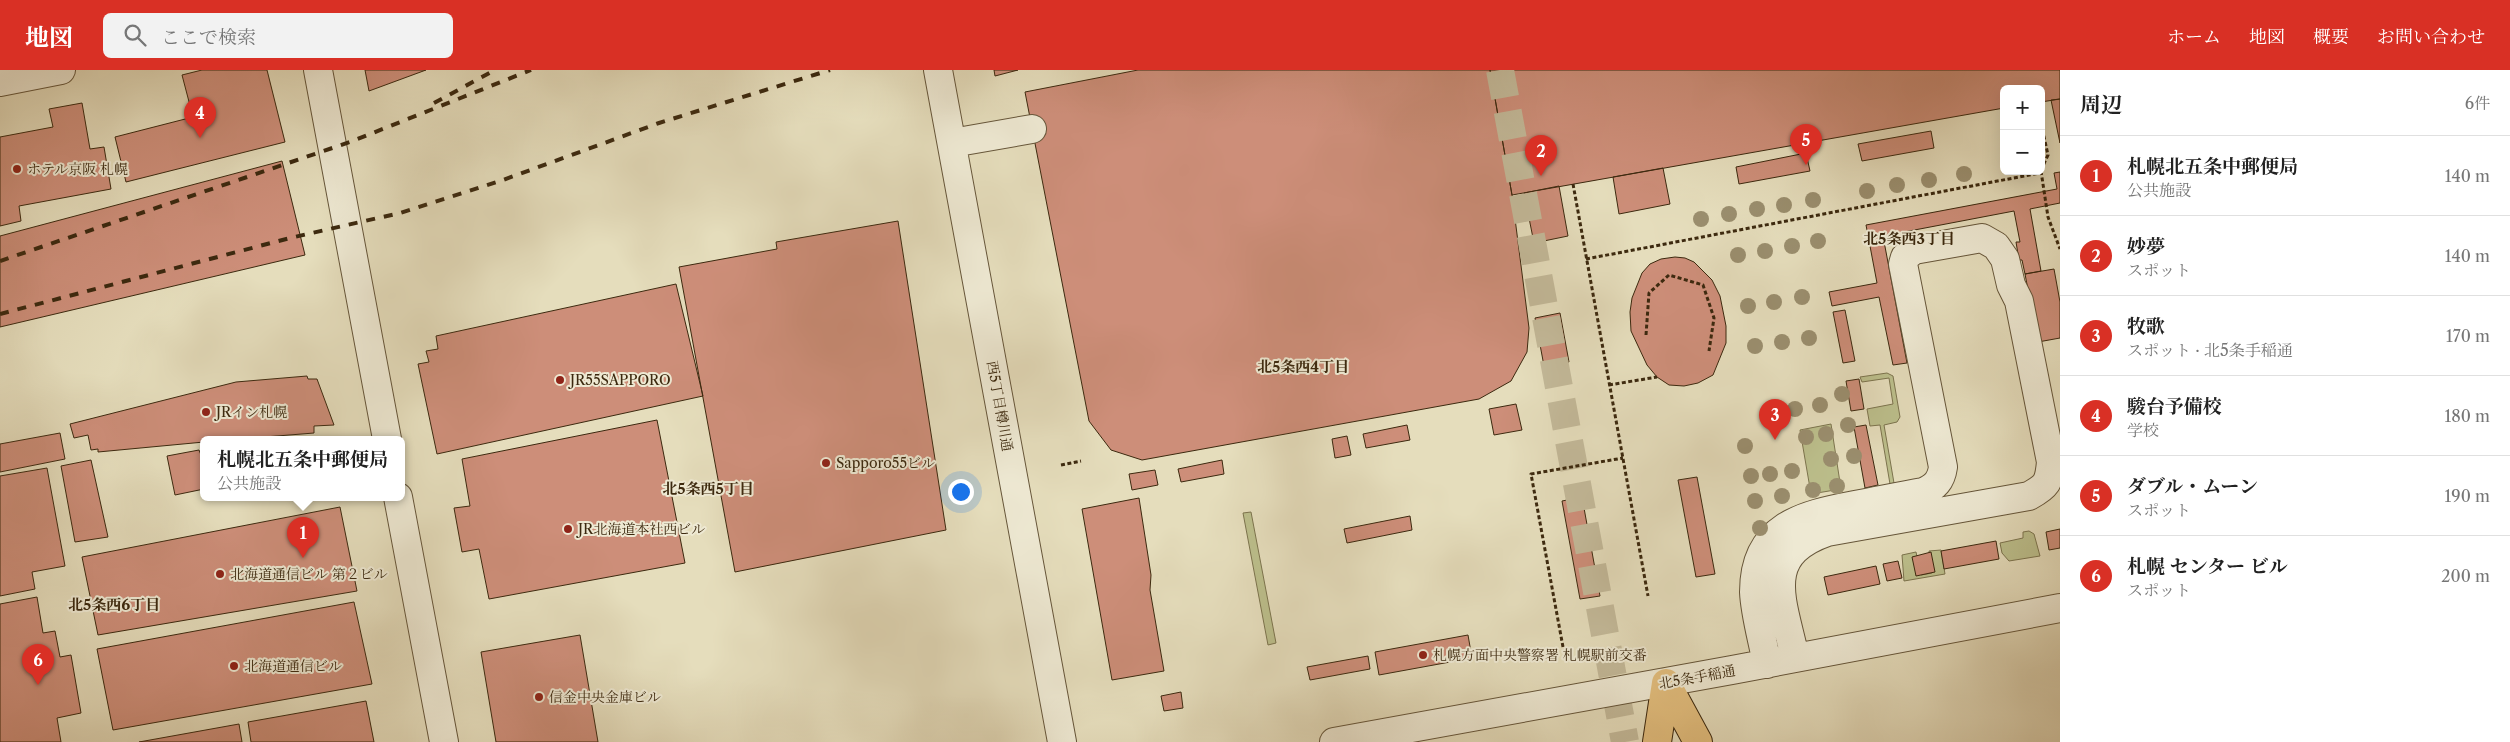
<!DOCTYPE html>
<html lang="ja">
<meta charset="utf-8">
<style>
:root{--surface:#fff;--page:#f2f2f2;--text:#222;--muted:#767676;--line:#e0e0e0;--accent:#d93025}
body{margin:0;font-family:"Libre Caslon Text","Noto Serif JP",serif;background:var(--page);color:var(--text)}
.controls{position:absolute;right:15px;top:15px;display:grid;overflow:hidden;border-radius:8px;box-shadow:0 5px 20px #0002}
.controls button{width:45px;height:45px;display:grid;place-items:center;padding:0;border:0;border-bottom:1px solid var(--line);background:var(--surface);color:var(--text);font:25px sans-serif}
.you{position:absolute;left:960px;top:421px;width:18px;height:18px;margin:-12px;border:4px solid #fff;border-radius:50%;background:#1a73e8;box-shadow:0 0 0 8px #1a73e833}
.badge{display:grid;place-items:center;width:32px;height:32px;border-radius:50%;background:var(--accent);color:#fff;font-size:16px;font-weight:700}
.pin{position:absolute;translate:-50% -41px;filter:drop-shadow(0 1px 2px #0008)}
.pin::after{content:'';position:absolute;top:26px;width:18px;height:15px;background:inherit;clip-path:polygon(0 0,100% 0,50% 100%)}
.popup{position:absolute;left:200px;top:366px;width:205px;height:65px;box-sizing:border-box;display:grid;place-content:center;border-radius:8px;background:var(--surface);filter:drop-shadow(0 1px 4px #0005);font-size:16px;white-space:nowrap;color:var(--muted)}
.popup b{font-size:19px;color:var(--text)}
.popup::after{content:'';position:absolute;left:50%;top:100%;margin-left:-10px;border:10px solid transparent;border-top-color:var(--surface)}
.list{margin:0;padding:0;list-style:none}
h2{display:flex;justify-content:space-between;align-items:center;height:65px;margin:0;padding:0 20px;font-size:21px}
h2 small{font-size:16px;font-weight:400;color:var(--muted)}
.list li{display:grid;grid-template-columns:32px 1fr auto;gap:15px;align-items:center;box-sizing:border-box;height:80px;padding:0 20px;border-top:1px solid var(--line)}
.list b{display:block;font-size:19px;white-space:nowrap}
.list p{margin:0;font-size:16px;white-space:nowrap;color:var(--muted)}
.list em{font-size:16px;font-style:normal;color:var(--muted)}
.icon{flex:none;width:28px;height:28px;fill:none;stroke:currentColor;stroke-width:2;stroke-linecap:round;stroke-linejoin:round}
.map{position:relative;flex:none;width:2060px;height:672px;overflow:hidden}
header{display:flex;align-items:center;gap:30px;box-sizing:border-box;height:70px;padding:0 25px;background:var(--accent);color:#fff}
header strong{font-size:24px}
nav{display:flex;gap:28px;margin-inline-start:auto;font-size:18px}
.search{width:350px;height:45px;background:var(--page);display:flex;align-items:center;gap:12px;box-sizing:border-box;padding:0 18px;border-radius:8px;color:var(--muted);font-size:19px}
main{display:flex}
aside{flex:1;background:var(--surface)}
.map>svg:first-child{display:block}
</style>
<header>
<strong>地図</strong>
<div class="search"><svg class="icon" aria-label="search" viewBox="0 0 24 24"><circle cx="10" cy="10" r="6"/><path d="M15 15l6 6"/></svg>ここで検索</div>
<nav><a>ホーム</a><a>地図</a><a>概要</a><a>お問い合わせ</a></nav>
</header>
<main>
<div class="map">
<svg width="2060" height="672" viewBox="0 0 2060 672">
<rect width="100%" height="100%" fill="#e5ddbc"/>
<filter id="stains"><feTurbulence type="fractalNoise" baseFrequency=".004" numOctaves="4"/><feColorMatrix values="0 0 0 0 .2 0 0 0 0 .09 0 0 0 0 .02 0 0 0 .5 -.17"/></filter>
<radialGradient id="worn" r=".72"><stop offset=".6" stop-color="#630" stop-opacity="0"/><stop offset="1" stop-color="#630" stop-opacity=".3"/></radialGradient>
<path fill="#bcbf8c" stroke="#7c744e" d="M1887,303L1893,306L1900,347L1897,352L1884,355L1894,413L1890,414L1880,355L1870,356L1867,339L1893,334L1889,308L1862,312L1860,307Z
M1831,354L1841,419L1811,424L1800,360Z
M1251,442L1276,573L1268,575L1243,443Z
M2029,461L2034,464L2040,486L2009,491L2002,483L2000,473L2023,468V462Z
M1941,480L1945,504L1904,511L1902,485L1916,482L1921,505L1932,503L1929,481Z"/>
<path fill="#cd8e79" stroke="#3c290f" d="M202,0H267L285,72L126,112L115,67L193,47L182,5Z
M365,0H426L369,21Z
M994,0H1018L995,6Z
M1138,0H1490L1512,125L1529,258L1527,282L1511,311L1479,329L1142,390L1111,380L1089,351L1025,22Z
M1490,0H2060V29L2041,32V19H2004V38L1512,125Z
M2060,29V73L2051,30Z
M82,33L90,79L104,77L111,119L19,136L21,151L0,156V67L53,57L49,39Z
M1931,61L1934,78L1862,91L1858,74Z
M1806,83L1810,101L1739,114L1736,97Z
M282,91L305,185L0,257V166Z
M1663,98L1670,134L1619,144L1613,107Z
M2060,102V133L2030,139L2041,201L2025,204L2022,190H2019L2016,172H2020L2014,141L1883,166L1907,293L1893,295L1879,227L1832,236L1829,222L1877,213L1866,155L2057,119L2054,103Z
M1559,116L1568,166L1534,173L1524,123Z
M898,151L946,460L735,502L679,197L777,179L776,172Z
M1675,187L1685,188L1694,192L1712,210L1720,226L1726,256V273L1713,305L1698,313L1684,316L1669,315L1657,307L1647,295L1631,261L1630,242L1632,228L1642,203L1650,194L1661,189Z
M2054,199L2060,232V268L2038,272L2025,204Z
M676,214L703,326L437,384L418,294L429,292L426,281L438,279L436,266Z
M1845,240L1855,291L1843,293L1833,242Z
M1560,243L1569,292L1544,296L1535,248Z
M307,306L308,309H317L334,355L314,356V363L240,369H204V372L98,382V379L91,380L88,365L74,368L70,354L236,312Z
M1859,309L1864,339L1851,341L1846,311Z
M1516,334L1522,360L1494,365L1489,339Z
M657,350L685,493L489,529L479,479L462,482L454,438L470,436L462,389Z
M1407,355L1410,370L1366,378L1363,364Z
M1866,355L1878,415L1865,418L1854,357Z
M60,363L65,389L0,402V374Z
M1347,366L1351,385L1335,388L1332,369Z
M199,380L201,385L204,384V419L175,425L167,386Z
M91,390L108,467L75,472L61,396Z
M1222,390L1224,404L1181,412L1178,399Z
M47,398L65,496L32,502L35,519L0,526V406Z
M1155,400L1158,415L1132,420L1129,404Z
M1697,407L1715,504L1696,507L1678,410Z
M1582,427L1600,526L1580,529L1562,431Z
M1139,428L1151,505L1150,520L1164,601L1112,610L1082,439Z
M340,437L357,521L98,565L82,487Z
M1410,446L1412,460L1347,473L1344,459Z
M2060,459V478L2049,480L2046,462Z
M1996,471L1999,489L1944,499L1941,481Z
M1931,482L1935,502L1916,506L1912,487Z
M1898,491L1902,508L1887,511L1883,494Z
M1876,496L1880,514L1828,525L1824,507Z
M37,527L43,563L55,561L60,587L71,585L81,643L57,648L61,672H0V534Z
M354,532L372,614L113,660L97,579Z
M580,565L598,672H496L481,582Z
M1468,565L1472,588L1379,605L1375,582Z
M1368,586L1370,599L1310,610L1307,597Z
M1181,622L1183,638L1164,641L1161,626Z
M366,631L374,672H251L248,652Z
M239,654L242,672H139Z"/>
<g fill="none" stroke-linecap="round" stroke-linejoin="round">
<path stroke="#c3b999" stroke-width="28" stroke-dasharray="28 14" stroke-linecap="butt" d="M1500,0L1625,672"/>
<g stroke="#66563a" stroke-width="30">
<path id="minor" d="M318,0L387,369
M938,0L1062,672
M0,12L61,0
M952,73L1032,59
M398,427L444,672
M1767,594C1763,571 1755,545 1754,522C1754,456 1802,445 1855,435C1877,431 1900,426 1923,422C1935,417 1941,411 1943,397L1903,194L1905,187L1914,180L1982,168L1996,176L2005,189L2011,215L2019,231L2051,392C2049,413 2047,416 2029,426L1827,462C1758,486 1784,533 1795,588
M1334,672L1732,600L2060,538"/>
</g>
<g stroke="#3c290f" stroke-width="30">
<path id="major" d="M1666,613L1698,672
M1657,672L1666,613"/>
</g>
<path stroke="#3c290f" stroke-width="3" stroke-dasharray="4 2.5" stroke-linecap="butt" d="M2041,53L2048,85L2041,100
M2041,101L2048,147L2060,179
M1573,114L1648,526
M1586,189L2040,103
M1646,265L1649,223L1669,205L1703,215L1714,248L1709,281
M1609,315L1657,307
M1061,395L1081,391
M1563,577L1531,404L1623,388"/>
<use href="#minor" stroke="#eee9d3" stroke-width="28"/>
<use href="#major" stroke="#e2be7e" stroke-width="28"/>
<path stroke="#3c290f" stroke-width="4" stroke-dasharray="9 9" stroke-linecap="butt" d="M434,33L495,0
M0,191L350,72L531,0
M0,244L290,168L400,143L503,110L659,53L830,0"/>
</g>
<g fill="#9a8e6e">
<circle cx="1964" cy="104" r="8"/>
<circle cx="1929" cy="110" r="8"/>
<circle cx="1897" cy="115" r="8"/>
<circle cx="1867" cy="121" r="8"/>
<circle cx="1813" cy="130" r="8"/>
<circle cx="1784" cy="135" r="8"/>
<circle cx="1757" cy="139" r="8"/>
<circle cx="1729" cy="144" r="8"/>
<circle cx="1701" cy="149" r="8"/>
<circle cx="1818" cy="171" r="8"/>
<circle cx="1792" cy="176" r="8"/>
<circle cx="1765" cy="181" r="8"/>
<circle cx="1738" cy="185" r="8"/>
<circle cx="1802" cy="227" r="8"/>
<circle cx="1774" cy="232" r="8"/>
<circle cx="1748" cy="236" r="8"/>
<circle cx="1809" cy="268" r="8"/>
<circle cx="1782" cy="272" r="8"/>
<circle cx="1755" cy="276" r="8"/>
<circle cx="1842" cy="324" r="8"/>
<circle cx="1820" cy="335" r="8"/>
<circle cx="1795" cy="339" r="8"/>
<circle cx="1768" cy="344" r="8"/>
<circle cx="1848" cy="355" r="8"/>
<circle cx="1826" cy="364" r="8"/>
<circle cx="1806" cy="367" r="8"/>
<circle cx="1745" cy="376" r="8"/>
<circle cx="1854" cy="386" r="8"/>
<circle cx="1831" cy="389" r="8"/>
<circle cx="1792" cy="401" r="8"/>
<circle cx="1770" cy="404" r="8"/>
<circle cx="1751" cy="406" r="8"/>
<circle cx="1837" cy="416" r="8"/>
<circle cx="1813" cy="420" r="8"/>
<circle cx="1782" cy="426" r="8"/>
<circle cx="1755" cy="431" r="8"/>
<circle cx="1760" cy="458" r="8"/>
</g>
<g fill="#8f2418" stroke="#eee9d3" stroke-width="2">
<circle cx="17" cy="99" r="5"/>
<circle cx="560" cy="310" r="5"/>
<circle cx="206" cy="342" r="5"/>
<circle cx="826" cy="393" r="5"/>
<circle cx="568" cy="459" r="5"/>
<circle cx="220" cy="504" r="5"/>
<circle cx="1423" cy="585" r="5"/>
<circle cx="234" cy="596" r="5"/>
<circle cx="539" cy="627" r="5"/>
</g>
<g text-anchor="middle" stroke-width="4" stroke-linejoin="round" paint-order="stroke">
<g font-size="14" fill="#3c290f" stroke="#eee9d3" text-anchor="start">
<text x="27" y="104">ホテル京阪 札幌</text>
<text x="570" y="315">JR55SAPPORO</text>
<text x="216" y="347">JRイン札幌</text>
<text x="836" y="398">Sapporo55ビル</text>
<text x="578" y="464">JR北海道本社西ビル</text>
<text x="230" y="509">北海道通信ビル 第２ビル</text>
<text x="1433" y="590">札幌方面中央警察署 札幌駅前交番</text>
<text x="244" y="601">北海道通信ビル</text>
<text x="549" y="632">信金中央金庫ビル</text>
</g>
<g font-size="14" fill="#3c290f" stroke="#eee9d3">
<text transform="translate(1000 336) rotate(80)" y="5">西5丁目樽川通</text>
<text transform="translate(1697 607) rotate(-10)" y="5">北5条手稲通</text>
</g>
<g font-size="15" font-weight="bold" fill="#3c290f" stroke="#eee9d3">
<text x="1909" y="174">北5条西3丁目</text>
<text x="1303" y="302">北5条西4丁目</text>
<text x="708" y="424">北5条西5丁目</text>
<text x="114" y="540">北5条西6丁目</text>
</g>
</g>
<rect width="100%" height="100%" filter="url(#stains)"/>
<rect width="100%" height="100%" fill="url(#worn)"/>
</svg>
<div class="controls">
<button>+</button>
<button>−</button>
</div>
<div class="you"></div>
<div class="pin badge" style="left:303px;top:488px">1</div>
<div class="popup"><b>札幌北五条中郵便局</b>公共施設</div>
<div class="pin badge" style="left:1541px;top:106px">2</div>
<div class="pin badge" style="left:1775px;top:370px">3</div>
<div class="pin badge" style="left:200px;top:68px">4</div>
<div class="pin badge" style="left:1806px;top:95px">5</div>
<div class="pin badge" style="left:38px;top:615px">6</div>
</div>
<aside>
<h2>周辺<small>6件</small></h2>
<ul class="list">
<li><span class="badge">1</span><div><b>札幌北五条中郵便局</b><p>公共施設</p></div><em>140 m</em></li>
<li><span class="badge">2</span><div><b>妙夢</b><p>スポット</p></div><em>140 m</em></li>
<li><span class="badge">3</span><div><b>牧歌</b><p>スポット · 北5条手稲通</p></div><em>170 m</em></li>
<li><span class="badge">4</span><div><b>駿台予備校</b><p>学校</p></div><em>180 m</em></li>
<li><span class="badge">5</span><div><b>ダブル・ムーン</b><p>スポット</p></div><em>190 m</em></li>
<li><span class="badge">6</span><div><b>札幌 センター ビル</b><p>スポット</p></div><em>200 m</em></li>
</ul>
</aside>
</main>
